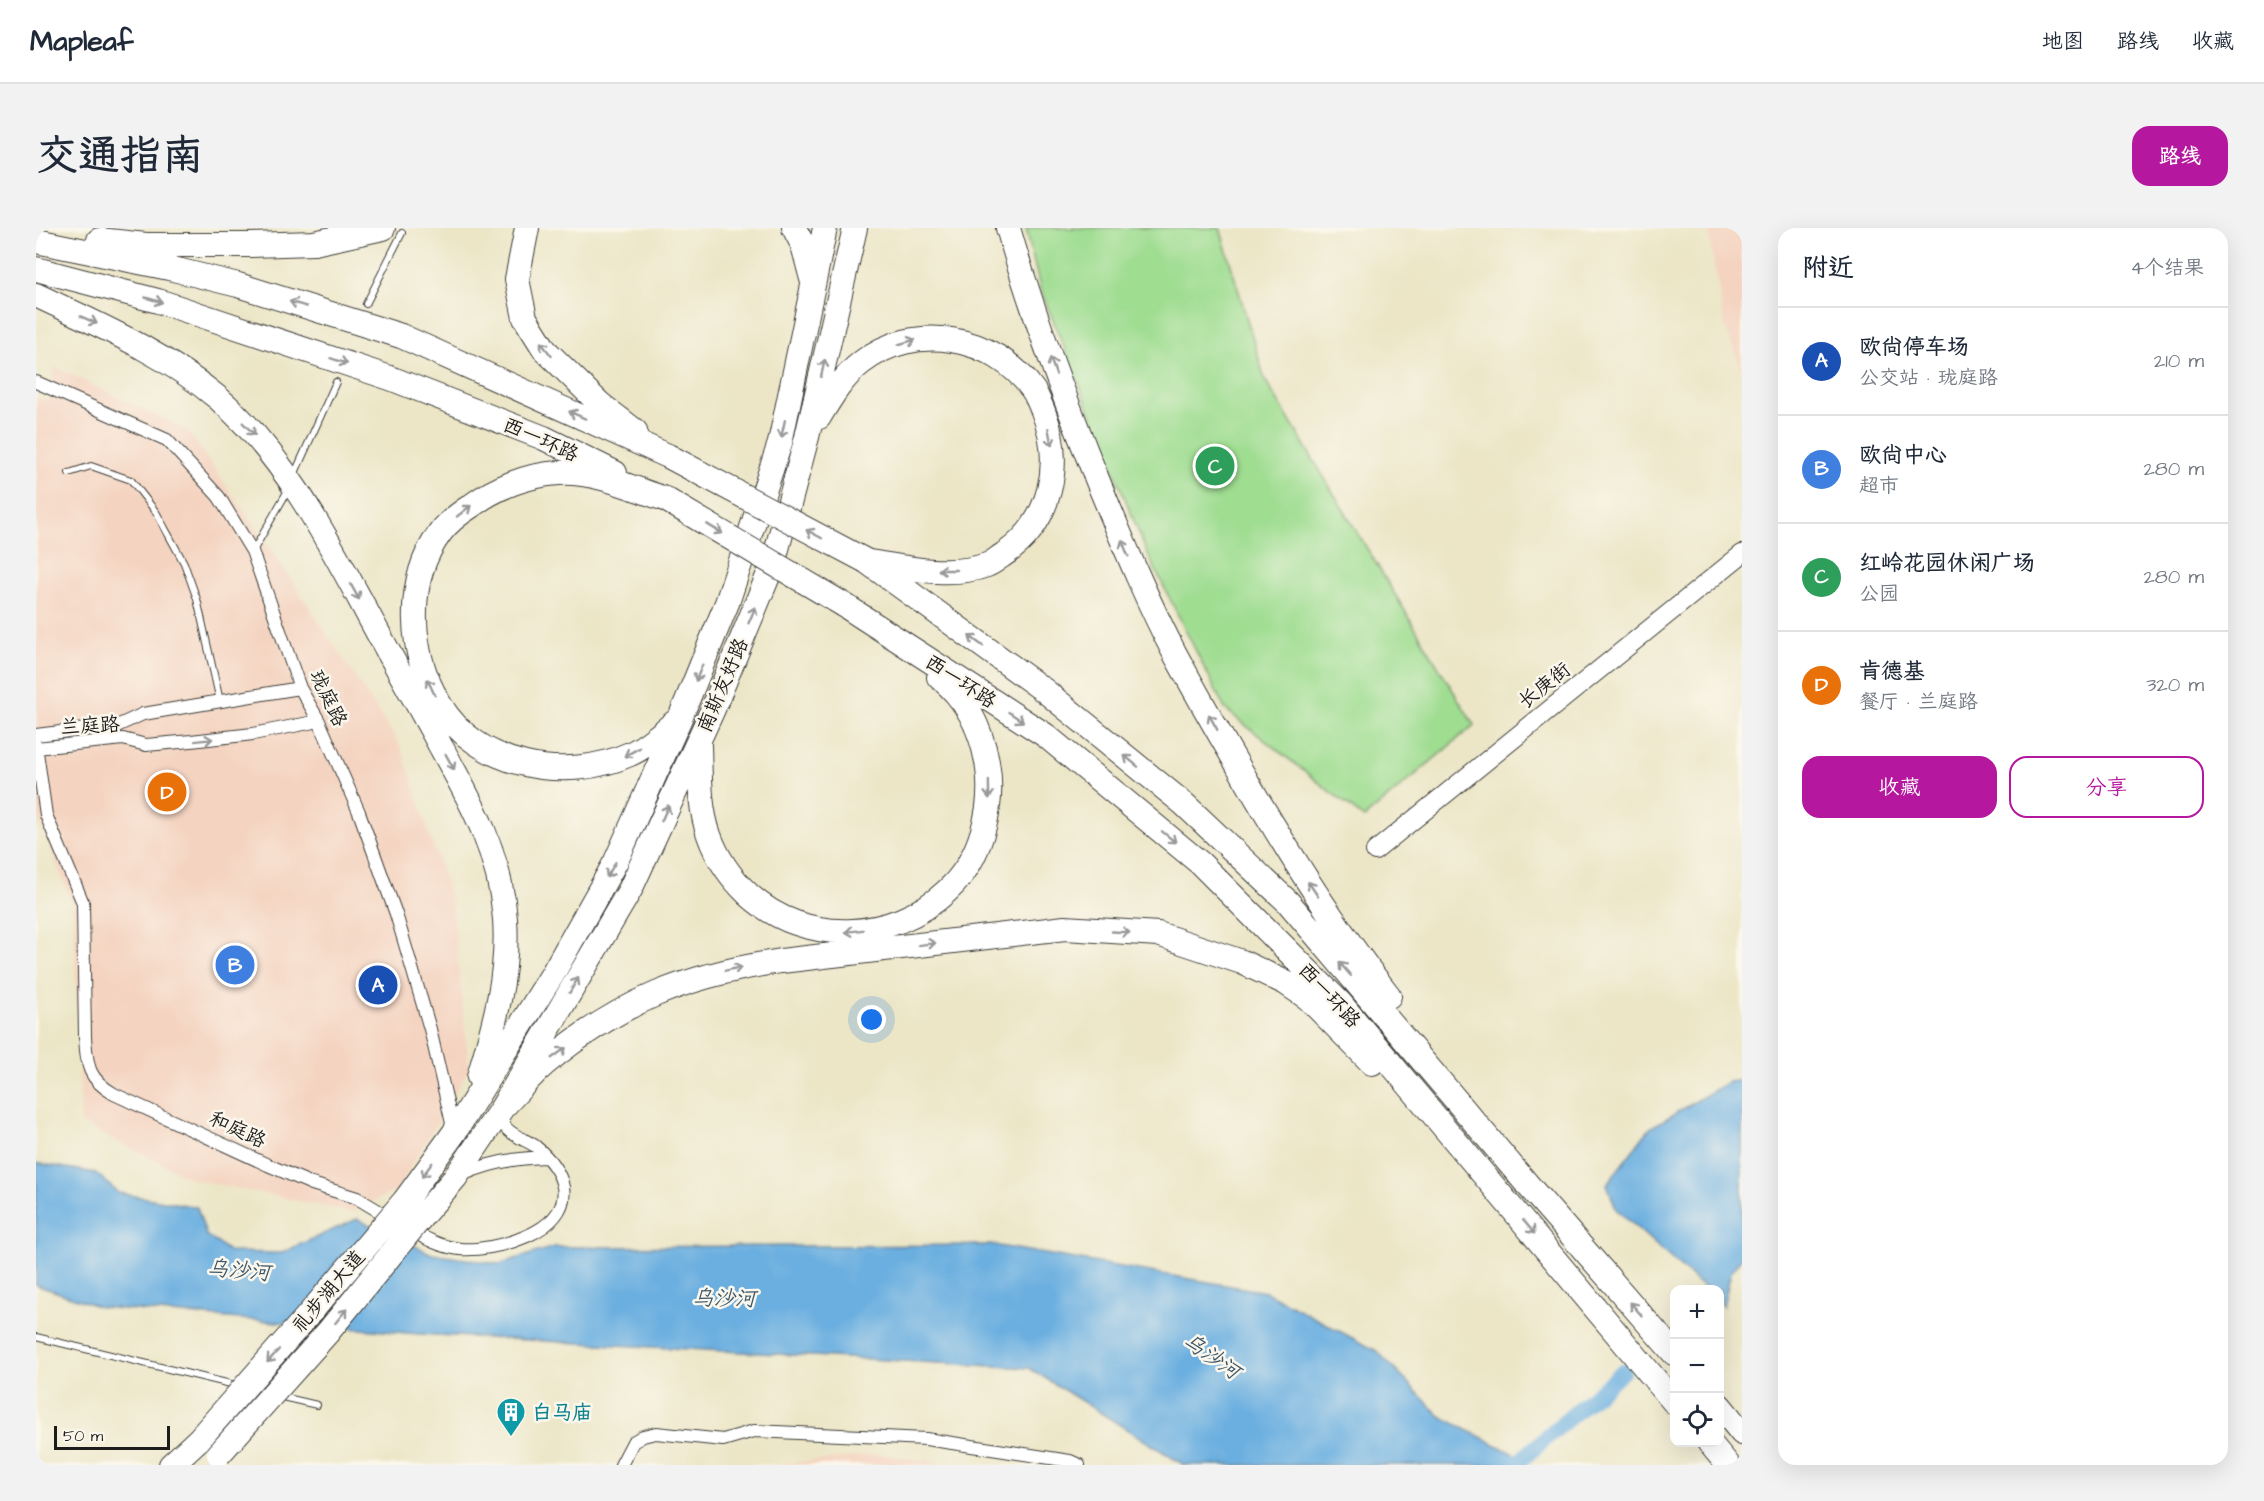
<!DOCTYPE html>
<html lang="zh">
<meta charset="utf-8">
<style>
:root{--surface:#fff;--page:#f2f2f3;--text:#1f2937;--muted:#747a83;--line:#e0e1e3;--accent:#b5179e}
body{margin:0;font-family:"Architects Daughter","LXGW WenKai TC",sans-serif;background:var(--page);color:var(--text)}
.controls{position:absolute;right:18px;bottom:18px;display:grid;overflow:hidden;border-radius:12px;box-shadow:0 6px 24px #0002}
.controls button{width:54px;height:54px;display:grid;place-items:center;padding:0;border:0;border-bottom:2px solid var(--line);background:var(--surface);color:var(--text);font:30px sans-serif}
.scale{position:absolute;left:18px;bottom:15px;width:116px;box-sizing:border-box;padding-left:6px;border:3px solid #1c1c1c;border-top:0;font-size:16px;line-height:21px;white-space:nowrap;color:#1c1c1c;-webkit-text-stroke:4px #fbf7ec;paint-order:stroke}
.you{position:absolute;left:836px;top:792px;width:21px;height:21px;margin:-15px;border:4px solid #fff;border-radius:50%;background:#1a73e8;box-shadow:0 0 0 9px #1a73e833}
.badge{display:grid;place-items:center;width:39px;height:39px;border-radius:50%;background:var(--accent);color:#fff;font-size:20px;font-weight:700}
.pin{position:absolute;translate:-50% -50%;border:3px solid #fff;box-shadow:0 2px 6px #0006}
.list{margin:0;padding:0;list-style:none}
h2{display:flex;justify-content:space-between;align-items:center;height:78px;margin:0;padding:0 24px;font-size:26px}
h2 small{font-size:20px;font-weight:400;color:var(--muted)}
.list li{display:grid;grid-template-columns:39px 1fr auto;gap:18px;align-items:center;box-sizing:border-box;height:108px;padding:0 24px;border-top:2px solid var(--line)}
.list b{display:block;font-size:22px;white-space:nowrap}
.list p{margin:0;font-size:20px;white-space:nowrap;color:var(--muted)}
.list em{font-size:20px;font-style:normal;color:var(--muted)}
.actions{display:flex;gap:12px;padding:18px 24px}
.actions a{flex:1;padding:14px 0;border:2px solid var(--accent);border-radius:18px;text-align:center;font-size:21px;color:var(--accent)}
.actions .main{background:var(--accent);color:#fff}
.icon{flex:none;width:33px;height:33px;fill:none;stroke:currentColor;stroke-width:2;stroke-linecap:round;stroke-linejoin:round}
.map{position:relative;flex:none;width:1706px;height:1237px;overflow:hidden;border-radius:18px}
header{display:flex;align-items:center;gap:36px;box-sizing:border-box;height:84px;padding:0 30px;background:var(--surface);border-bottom:2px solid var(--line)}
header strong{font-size:28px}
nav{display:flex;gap:33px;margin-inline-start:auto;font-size:21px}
.intro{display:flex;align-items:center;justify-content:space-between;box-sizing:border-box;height:144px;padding:0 36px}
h1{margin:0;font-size:42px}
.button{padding:15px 27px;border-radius:18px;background:var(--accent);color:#fff;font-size:21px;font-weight:700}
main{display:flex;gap:36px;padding:0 36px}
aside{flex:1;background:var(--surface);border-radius:18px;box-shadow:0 6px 24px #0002}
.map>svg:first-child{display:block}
</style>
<header>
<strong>Mapleaf</strong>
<nav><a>地图</a><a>路线</a><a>收藏</a></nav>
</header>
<div class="intro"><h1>交通指南</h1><a class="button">路线</a></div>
<main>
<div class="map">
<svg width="1706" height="1237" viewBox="0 0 1706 1237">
<rect width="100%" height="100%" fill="#fbf7ec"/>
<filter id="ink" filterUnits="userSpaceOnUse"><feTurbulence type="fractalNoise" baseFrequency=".0167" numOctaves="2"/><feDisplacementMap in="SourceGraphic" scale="12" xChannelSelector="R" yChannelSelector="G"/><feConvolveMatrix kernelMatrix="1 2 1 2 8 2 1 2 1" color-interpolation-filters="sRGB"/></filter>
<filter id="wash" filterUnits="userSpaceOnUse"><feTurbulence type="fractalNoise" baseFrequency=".008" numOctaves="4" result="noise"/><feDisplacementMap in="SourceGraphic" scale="24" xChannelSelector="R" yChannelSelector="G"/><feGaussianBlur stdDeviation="1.35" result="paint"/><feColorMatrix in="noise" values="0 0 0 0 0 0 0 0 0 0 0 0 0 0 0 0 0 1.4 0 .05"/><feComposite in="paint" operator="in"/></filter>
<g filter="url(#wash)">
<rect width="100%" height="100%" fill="#ece6c7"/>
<path fill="#f4d3c0" d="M1672,0H1706V142L1688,96Z
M19,139L152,203L250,344L364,517L416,674L433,841L361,962L315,984L156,951L45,895L37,677L4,595L0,555V170L13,173Z
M845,1226L912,1237H738Z"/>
<path fill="#9fdd91" stroke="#5e7c56" stroke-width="1.5" d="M990,0H1184L1229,152L1438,497L1328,590L1189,481L1111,325L1004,60Z"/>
<path fill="#6bafe0" stroke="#44667e" stroke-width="1.5" d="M1706,852V1029L1695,1044L1687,1078L1684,1074V1062L1669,1061L1580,981L1571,956L1614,900L1692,854Z
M0,935L60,945L82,965L161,979L170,1007L194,1024L245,1025L321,991L396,1026L463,1036L518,1019L957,1017L1230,1064L1341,1123L1404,1188L1484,1229L1490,1237H1148L993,1140L383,1106L64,1079L0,1057Z"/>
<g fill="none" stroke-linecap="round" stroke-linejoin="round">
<path stroke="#6bafe0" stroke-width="16" d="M1479,1237L1587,1143"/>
</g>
</g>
<g filter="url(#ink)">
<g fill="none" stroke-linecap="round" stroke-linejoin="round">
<g stroke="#3b3a36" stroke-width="8">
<path id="lane" d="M330,76L366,5
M33,245L55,238L95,252L120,284L148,335L161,371L184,473
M259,245L300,154
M217,323L251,264
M0,1109L203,1158
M242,1168L281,1177"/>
</g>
<g stroke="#3b3a36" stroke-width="14">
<path id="street" d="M0,154L131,212L183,269L216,323L264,460L283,493L323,584L360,686L394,801L418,904
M0,507L83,497L107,486L264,460
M0,517L10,587L47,675L49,809C51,838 52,851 78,866L232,937L276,956L321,970L356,991
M0,520L87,511L110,517L155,513L217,506L283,493
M426,947C451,935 481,930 509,929
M373,1001C390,1011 405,1019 424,1021C457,1024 535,1004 527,959C524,943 511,928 499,918C486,909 463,905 466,884
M585,1237L597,1214L607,1208L620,1205L687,1212L718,1203L890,1211L1034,1233L1043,1237"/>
</g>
<g stroke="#3b3a36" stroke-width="20">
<path id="secondary" d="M1339,623L1706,326"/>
</g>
<g stroke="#3b3a36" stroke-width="26">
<path id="highway" d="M491,0L481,51L489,90L509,122L564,176L599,203
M758,0L767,17L776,51
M972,0C997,87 1029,172 1063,256C1087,314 1110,371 1139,426C1158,461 1177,495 1197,529C1244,612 1294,693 1353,768
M63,12L110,17H215L278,15L347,0
M0,13L133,40L202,57L365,108L632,228
M0,41L122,73L354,150L508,210L579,245
M0,67C63,97 128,125 182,170C258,235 305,339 353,425C370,456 388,487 405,519C436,575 464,625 469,691C473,746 458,797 443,849
M783,189C795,169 807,149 825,135C878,93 958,107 997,162C1001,168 1004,176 1007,183C1028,235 1015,296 967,327C962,330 957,335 951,337C914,350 872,340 834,334
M629,271C596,260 559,243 523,245C492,247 460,259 435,278C424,285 412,294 404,305C368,354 373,426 404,477C442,540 530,555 594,526C611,519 627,503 642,492
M830,333L1009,463L1148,576L1252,674L1497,963L1638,1125
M808,377L1009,507L1164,635L1304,775L1638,1174
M663,517C664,547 663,579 673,607C681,630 696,651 713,667C769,718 856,714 911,663C945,632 959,578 951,534C945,501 930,470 903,449
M466,880C481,865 495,847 511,834C585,773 651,747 745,733L1029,700L1122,706L1206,734L1250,755L1272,770L1336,835
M370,971L418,905L516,747L580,633L644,490L691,375L744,215L789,0
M387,987L419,950L466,880L594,662L677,481L737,336L771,209L819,0
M1684,1178L1706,1205
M1673,1214L1692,1237
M135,1237L163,1211"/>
</g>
<use href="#lane" stroke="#fff" stroke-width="6"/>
<use href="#street" stroke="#fff" stroke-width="12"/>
<use href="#secondary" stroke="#fff" stroke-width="18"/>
<use href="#highway" stroke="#fff" stroke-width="24"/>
<g stroke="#3b3a36" stroke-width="26" stroke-linecap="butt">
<path id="highway-bridge" d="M632,228L830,333
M629,271L808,377
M163,1211L274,1085L370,971
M183,1226L292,1104L387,987"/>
</g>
<use href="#highway-bridge" stroke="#fff" stroke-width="24"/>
</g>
<defs><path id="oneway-shaft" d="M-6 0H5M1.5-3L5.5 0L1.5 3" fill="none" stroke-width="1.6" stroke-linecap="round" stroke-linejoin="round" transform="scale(1.5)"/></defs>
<g stroke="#999">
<use href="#oneway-shaft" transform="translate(118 72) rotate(16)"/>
<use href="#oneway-shaft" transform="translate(262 76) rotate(-163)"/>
<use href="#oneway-shaft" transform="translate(53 92) rotate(24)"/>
<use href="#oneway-shaft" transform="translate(871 114) rotate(-16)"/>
<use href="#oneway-shaft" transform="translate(510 121) rotate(-128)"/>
<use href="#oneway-shaft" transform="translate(303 133) rotate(18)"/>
<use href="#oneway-shaft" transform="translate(1017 138) rotate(-109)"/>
<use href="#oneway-shaft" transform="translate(787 140) rotate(-77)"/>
<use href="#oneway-shaft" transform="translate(541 187) rotate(-156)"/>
<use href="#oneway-shaft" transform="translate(213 201) rotate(45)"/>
<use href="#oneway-shaft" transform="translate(747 201) rotate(102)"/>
<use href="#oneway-shaft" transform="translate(1014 209) rotate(79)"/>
<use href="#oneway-shaft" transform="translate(428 283) rotate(-38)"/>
<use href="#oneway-shaft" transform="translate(679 301) rotate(31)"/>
<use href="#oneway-shaft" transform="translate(778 306) rotate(-152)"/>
<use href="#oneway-shaft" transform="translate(1089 320) rotate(-112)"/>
<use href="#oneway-shaft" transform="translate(911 342) rotate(180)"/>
<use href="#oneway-shaft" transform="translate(319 364) rotate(61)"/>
<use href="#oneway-shaft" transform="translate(716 387) rotate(-67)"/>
<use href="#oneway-shaft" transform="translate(940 413) rotate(-144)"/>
<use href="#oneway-shaft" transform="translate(663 445) rotate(112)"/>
<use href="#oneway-shaft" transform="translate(395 459) rotate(-115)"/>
<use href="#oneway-shaft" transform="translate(980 489) rotate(33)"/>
<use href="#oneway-shaft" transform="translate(1177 494) rotate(-119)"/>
<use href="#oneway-shaft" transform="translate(168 512) rotate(-7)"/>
<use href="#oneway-shaft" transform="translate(596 524) rotate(151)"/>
<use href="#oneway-shaft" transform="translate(1095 533) rotate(-141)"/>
<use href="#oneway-shaft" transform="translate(414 534) rotate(61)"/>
<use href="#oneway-shaft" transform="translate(953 562) rotate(89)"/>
<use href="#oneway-shaft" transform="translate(629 585) rotate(-66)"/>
<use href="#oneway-shaft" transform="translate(1133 609) rotate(39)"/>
<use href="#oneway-shaft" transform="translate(575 642) rotate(120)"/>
<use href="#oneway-shaft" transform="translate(1277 661) rotate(-124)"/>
<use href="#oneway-shaft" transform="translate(818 703) rotate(173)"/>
<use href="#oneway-shaft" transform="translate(1085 704) rotate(3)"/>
<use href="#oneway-shaft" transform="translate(891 716) rotate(-7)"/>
<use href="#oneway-shaft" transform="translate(697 741) rotate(-12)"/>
<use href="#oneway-shaft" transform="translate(1309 741) rotate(-131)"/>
<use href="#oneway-shaft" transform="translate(538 757) rotate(-60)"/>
<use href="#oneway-shaft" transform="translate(523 825) rotate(-36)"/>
<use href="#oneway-shaft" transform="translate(391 942) rotate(126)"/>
<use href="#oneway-shaft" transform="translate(1493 999) rotate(50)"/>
<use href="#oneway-shaft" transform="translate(1600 1081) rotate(-131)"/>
<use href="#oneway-shaft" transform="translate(305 1088) rotate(-51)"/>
<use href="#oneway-shaft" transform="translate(237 1128) rotate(132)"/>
</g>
</g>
<defs>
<g id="building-pin" transform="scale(1.5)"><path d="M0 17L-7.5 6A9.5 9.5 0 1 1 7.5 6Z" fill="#0f9aa8" stroke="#fbf7ec"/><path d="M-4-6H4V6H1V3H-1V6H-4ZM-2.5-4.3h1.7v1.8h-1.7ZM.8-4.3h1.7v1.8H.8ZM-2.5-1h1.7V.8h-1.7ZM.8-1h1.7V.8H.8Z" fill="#fff"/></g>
</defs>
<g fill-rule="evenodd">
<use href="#building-pin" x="475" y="1184"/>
</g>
<g text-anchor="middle" stroke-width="5" stroke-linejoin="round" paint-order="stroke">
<g font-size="20" fill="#1c1c1c" stroke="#fbf7ec">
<text transform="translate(505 211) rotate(24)" y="7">西一环路</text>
<text transform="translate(925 453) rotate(33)" y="7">西一环路</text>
<text transform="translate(686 457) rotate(-67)" y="7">南斯友好路</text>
<text transform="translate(1508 457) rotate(-39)" y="7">长庚街</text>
<text transform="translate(293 470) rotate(64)" y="7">珑庭路</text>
<text transform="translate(54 497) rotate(-3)" y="7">兰庭路</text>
<text transform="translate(1294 767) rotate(47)" y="7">西一环路</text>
<text transform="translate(202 901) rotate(25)" y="7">和庭路</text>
<text transform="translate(292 1063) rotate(-50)" y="7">礼步湖大道</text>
</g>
<g font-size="20" font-weight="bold" fill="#0d838f" stroke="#fbf7ec" text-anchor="start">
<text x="496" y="1191">白马庙</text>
</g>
<g font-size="21" font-style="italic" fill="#3c576a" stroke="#fbf7ec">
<text transform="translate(203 1042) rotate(5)" y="7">乌沙河</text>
<text transform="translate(688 1070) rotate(1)" y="7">乌沙河</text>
<text transform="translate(1176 1128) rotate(35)" y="7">乌沙河</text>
</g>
</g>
</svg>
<div class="controls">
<button>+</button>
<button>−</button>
<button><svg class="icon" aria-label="locate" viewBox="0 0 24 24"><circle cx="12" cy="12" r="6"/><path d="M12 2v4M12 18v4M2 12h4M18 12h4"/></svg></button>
</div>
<div class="scale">50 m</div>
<div class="you"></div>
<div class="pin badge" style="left:342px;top:757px;background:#1a4fb4">A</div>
<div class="pin badge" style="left:199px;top:737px;background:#3f7fe0">B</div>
<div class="pin badge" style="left:1179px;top:238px;background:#2e9e5b">C</div>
<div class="pin badge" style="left:131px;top:564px;background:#e8710a">D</div>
</div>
<aside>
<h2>附近<small>4个结果</small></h2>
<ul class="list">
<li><span class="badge" style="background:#1a4fb4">A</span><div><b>欧尚停车场</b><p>公交站 · 珑庭路</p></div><em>210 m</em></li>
<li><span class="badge" style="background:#3f7fe0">B</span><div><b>欧尚中心</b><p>超市</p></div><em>280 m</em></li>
<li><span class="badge" style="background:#2e9e5b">C</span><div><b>红岭花园休闲广场</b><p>公园</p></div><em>280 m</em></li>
<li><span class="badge" style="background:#e8710a">D</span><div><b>肯德基</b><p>餐厅 · 兰庭路</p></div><em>320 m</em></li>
</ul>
<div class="actions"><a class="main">收藏</a><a>分享</a></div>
</aside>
</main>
